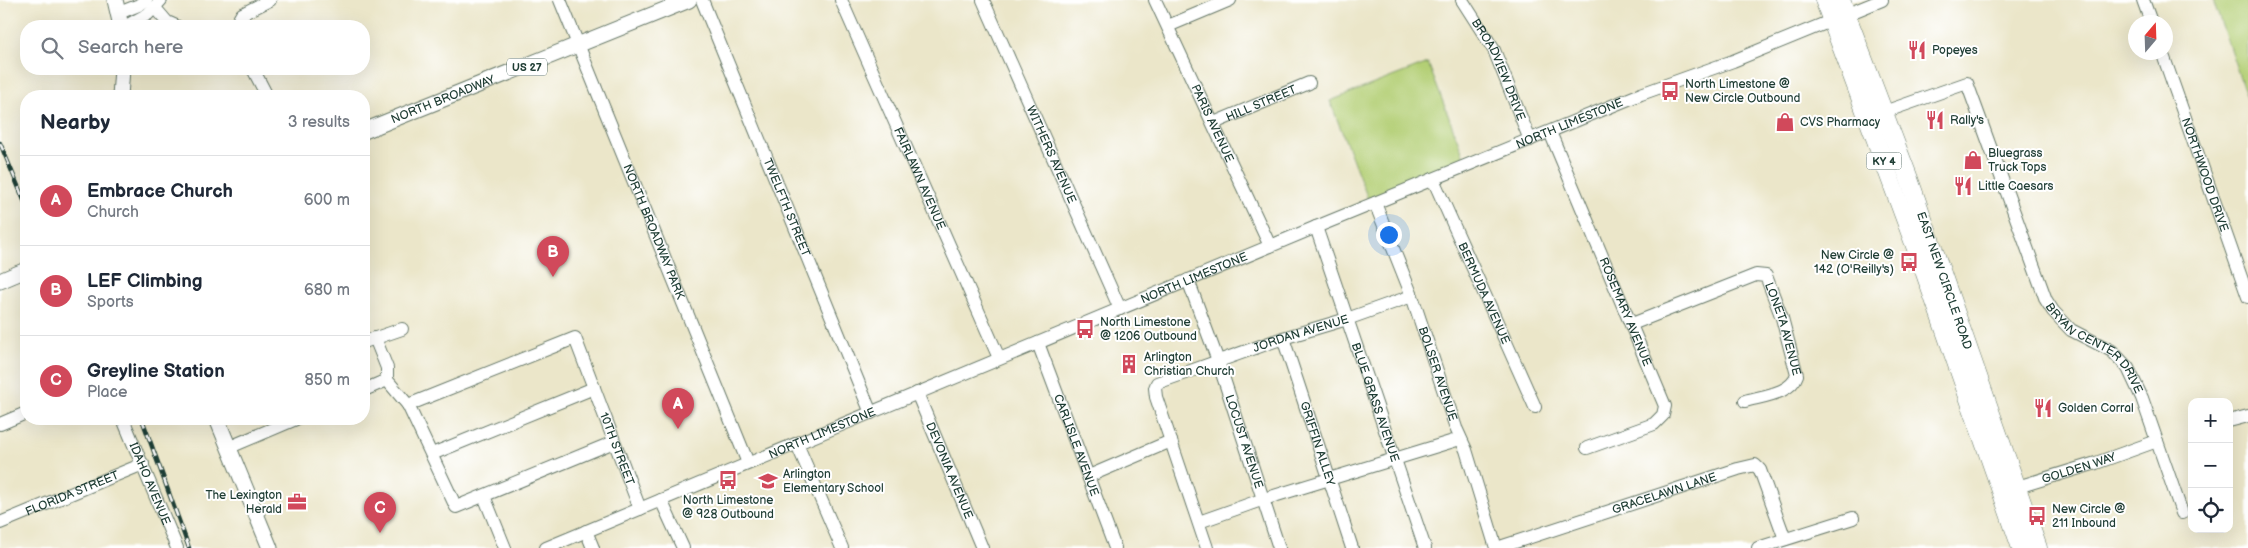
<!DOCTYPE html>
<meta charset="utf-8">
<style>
:root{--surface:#fff;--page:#f6f6f7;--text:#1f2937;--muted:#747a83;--line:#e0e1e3;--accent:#d1495b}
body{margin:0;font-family:"Balsamiq Sans",sans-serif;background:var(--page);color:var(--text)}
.controls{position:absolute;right:15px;bottom:15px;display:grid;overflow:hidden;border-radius:10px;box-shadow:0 5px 20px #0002}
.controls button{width:45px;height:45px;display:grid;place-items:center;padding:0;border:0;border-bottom:1px solid var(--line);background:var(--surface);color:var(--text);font:25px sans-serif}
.compass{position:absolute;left:2128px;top:15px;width:45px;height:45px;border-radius:50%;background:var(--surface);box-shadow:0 5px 20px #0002;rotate:19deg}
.you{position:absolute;left:1388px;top:234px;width:18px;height:18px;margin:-12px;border:4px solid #fff;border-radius:50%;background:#1a73e8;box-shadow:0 0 0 8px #1a73e833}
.badge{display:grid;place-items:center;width:32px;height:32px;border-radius:50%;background:var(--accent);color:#fff;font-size:16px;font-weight:700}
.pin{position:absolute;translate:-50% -41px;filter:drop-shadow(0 1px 2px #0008)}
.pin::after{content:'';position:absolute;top:26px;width:18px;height:15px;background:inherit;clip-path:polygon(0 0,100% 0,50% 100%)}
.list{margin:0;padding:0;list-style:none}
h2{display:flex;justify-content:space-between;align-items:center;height:65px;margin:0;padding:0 20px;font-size:21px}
h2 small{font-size:16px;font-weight:400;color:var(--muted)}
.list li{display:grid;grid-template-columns:32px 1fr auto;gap:15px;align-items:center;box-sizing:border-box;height:90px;padding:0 20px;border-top:1px solid var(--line)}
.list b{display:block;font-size:19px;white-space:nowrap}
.list p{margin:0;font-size:16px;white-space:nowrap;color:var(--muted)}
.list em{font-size:16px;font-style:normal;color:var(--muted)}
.icon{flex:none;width:28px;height:28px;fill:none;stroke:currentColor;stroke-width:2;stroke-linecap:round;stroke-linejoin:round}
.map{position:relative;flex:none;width:2248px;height:548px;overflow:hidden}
.search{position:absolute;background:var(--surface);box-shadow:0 5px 20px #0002;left:20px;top:20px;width:350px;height:55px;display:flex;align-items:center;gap:12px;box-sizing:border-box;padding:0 18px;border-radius:20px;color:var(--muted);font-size:19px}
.panel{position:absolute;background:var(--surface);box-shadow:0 5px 20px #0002;left:20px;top:90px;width:350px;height:335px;border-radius:20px}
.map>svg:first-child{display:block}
</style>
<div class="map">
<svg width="2248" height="548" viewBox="0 0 2248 548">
<rect width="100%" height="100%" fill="#fff"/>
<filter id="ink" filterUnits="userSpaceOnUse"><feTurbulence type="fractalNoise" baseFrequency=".02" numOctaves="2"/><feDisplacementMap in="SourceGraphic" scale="10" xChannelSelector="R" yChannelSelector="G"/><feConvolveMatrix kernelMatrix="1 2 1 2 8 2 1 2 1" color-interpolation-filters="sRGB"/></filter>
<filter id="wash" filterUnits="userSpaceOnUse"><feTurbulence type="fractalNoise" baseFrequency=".0096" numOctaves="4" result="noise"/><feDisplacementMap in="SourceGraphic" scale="20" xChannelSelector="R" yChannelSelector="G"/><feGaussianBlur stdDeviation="1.12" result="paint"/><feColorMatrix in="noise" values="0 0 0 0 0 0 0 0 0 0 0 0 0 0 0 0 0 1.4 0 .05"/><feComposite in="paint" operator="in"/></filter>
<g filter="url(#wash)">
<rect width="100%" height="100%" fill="#ebe6c9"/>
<path fill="#b3cf75" stroke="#698654" d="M2213,0H2248V101Z
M1428,63L1466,162L1368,199L1330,101Z"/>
</g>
<g filter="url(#ink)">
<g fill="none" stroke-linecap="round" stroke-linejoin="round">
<g stroke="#667868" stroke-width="14">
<g id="minor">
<path id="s1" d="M560,0L748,463"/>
<path id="s2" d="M702,0L871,413"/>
<path id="s3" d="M841,0L999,358"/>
<path id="s4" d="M983,0L1120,309"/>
<path id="s5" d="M1155,0L1270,246"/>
<path id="s6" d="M1462,0L1494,50L1530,140"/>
<path d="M2143,0L2151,22"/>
<path d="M155,8L167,22L176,26"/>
<path d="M119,13L139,5L146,0"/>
<path d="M126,26L148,14L161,0"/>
<path d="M235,26L242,14L270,0"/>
<path d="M1168,26L1230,0"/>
<path id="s7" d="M2162,52L2248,297"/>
<path d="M253,69L267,96"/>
<path id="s8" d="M1884,112L1967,83L2046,300L2053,311L2071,330L2112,351L2128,368L2142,398L2182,513"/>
<path id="s9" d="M1214,123L1309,83"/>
<path id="s10" d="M1550,132L1665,406L1663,415L1654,424L1587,448"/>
<path id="s11" d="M1433,179L1535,407"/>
<path id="s12" d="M1375,203L1412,296L1456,428L1466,450L1496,548"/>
<path id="s13" d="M1316,227L1425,548"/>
<path id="s14" d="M1188,280L1218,361L1279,548"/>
<path id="s15" d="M1632,324L1756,275L1766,276L1782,318L1797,375C1791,394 1762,396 1745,401"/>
<path d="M375,338L387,368V380L408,405"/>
<path id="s16" d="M1283,338L1352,548"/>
<path d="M364,342L402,329"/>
<path id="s17" d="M1038,343L1115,548"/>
<path d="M364,390L387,380"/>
<path id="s18" d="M917,393L982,548"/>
<path id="s19" d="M123,419L177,548"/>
<path d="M2229,421L2248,416"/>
<path d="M0,424L26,413"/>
<path id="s20" d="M614,442L456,507L408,405L575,338L640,509"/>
<path d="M797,444L842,548"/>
<path d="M230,447L296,419"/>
<path d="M432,454L594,388"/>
<path d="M1089,476L1171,441"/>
<path id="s21" d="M2011,489L2096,463L2157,441"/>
<path d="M484,496L505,548"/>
<path d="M661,500L683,548"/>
<path d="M1199,522L1264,499L1460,439"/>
<path id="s22" d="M0,523L143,464"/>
<path d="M586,531L593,548"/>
<path id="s23" d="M546,548L1316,227L1641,94L1733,61L1882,0"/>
<path id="s24" d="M1207,548L1156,397L1155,388L1157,383L1283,338L1347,319L1412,296"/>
<path id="s25" d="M1497,548L1738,469L1755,465L1760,470L1785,539"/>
<path d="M1758,548L1853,518"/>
</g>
</g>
<g stroke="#667868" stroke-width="17">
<g id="major">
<path d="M115,0L121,26"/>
<path d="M120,96L122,69"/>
<path id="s26" d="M364,131L689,0"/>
<path d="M0,281L26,270"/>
<path d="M217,419L270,548"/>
</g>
</g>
<g stroke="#667868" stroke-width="19">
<g id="highway">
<path d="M1824,0L1922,265L2021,548"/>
<path id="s27" d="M1841,0L1908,176L2038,548"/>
</g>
</g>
<use href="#minor" stroke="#fff" stroke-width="12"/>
<use href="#major" stroke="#fff" stroke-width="15"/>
<use href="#highway" stroke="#fff" stroke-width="18"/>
<g stroke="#1f3d34" stroke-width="4.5">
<path id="rail" d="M0,143L26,205
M142,419L189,548"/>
</g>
<use href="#rail" stroke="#fff" stroke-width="2.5" stroke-dasharray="8" stroke-linecap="butt"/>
</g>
</g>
<defs>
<g id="restaurant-bare" transform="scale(1.5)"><path d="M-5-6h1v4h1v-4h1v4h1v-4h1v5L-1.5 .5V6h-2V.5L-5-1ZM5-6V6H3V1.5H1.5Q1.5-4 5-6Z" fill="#d1495b" stroke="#fff" stroke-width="2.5" paint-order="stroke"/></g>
<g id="bus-bare" transform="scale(1.5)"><path d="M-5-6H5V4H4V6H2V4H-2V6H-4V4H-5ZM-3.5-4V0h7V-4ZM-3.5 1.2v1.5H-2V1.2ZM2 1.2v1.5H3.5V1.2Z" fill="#d1495b" stroke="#fff" stroke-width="2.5" paint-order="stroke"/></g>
<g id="shop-bare" transform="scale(1.5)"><path d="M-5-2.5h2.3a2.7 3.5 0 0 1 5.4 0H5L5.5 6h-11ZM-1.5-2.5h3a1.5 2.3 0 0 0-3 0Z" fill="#d1495b" stroke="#fff" stroke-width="2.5" paint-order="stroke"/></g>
<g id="building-bare" transform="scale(1.5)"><path d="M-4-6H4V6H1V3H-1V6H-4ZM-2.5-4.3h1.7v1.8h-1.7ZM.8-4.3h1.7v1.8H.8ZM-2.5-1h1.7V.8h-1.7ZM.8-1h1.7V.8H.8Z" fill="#d1495b" stroke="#fff" stroke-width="2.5" paint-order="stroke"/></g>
<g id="school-bare" transform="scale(1.5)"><path d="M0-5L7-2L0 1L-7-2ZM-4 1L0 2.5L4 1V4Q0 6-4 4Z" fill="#d1495b" stroke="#fff" stroke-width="2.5" paint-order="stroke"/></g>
<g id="office-bare" transform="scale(1.5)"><path d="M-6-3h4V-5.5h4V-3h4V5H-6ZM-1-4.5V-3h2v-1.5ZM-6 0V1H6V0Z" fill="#d1495b" stroke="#fff" stroke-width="2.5" paint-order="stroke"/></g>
</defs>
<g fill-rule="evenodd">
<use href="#restaurant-bare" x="1917" y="50"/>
<use href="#bus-bare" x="1670" y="91"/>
<use href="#restaurant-bare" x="1935" y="120"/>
<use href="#shop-bare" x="1785" y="122"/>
<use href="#shop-bare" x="1973" y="160"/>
<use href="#restaurant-bare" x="1963" y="186"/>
<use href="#bus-bare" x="1909" y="262"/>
<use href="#bus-bare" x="1085" y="329"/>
<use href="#building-bare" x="1129" y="364"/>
<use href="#restaurant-bare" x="2043" y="408"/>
<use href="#bus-bare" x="728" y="480"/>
<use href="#school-bare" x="768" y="481"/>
<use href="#office-bare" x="297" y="502"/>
<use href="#bus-bare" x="2037" y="516"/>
</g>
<g text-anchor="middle" stroke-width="4" stroke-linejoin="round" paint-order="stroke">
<g fill="#fff" stroke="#627771" stroke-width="1">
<rect x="507" y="58.5" width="40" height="17" rx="4"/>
<rect x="1866.5" y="152.5" width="35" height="17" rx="4"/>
</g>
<g font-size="11" font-weight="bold" fill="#1f3d34">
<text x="527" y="71">US 27</text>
<text x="1884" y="165">KY 4</text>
</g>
<g font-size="12" fill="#1f3d34" stroke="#fff" text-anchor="start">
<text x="1932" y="54">Popeyes</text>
<text x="1685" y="88">North Limestone @<tspan x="1685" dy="14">New Circle Outbound</tspan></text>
<text x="1950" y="124">Rally's</text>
<text x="1800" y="126">CVS Pharmacy</text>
<text x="1988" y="157">Bluegrass<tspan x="1988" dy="14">Truck Tops</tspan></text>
<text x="1978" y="190">Little Caesars</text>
<text x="1894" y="259" text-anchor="end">New Circle @<tspan x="1894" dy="14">142 (O'Reilly's)</tspan></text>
<text x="1100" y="326">North Limestone<tspan x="1100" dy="14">@ 1206 Outbound</tspan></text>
<text x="1144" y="361">Arlington<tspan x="1144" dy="14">Christian Church</tspan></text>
<text x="2058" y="412">Golden Corral</text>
<text x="783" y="478">Arlington<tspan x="783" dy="14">Elementary School</tspan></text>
<text x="282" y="499" text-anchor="end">The Lexington<tspan x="282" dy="14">Herald</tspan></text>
<text x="728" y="504" text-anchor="middle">North Limestone<tspan x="728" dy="14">@ 928 Outbound</tspan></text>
<text x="2052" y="513">New Circle @<tspan x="2052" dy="14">211 Inbound</tspan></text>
</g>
<g font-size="12" fill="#1f3d34" stroke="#fff">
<text dy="4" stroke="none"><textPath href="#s6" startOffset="79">BROADVIEW DRIVE</textPath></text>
<text dy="4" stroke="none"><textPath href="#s26" startOffset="85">NORTH BROADWAY</textPath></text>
<text dy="4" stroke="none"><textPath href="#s9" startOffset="51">HILL STREET</textPath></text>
<text dy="4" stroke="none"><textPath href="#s5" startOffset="136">PARIS AVENUE</textPath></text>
<text dy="4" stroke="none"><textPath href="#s23" startOffset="1108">NORTH LIMESTONE</textPath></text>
<text dy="4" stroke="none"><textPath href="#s4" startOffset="169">WITHERS AVENUE</textPath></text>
<text dy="4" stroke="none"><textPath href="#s7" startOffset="130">NORTHWOOD DRIVE</textPath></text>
<text dy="4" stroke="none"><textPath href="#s3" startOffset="195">FAIRLAWN AVENUE</textPath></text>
<text dy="4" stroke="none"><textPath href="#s2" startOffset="224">TWELFTH STREET</textPath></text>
<text dy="4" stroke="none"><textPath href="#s1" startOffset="250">NORTH BROADWAY PARK</textPath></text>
<text dy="4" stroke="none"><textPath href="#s23" startOffset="702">NORTH LIMESTONE</textPath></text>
<text dy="4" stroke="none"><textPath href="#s27" startOffset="299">EAST NEW CIRCLE ROAD</textPath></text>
<text dy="4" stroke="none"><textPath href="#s11" startOffset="125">BERMUDA AVENUE</textPath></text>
<text dy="4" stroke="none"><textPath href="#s10" startOffset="195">ROSEMARY AVENUE</textPath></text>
<text dy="4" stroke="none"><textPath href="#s15" startOffset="199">LONETA AVENUE</textPath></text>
<text dy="4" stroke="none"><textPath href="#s24" startOffset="326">JORDAN AVENUE</textPath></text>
<text dy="4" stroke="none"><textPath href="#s8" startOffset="389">BRYAN CENTER DRIVE</textPath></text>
<text dy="4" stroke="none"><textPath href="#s12" startOffset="182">BOLSER AVENUE</textPath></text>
<text dy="4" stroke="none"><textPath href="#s13" startOffset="185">BLUE GRASS AVENUE</textPath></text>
<text dy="4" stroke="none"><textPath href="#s23" startOffset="299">NORTH LIMESTONE</textPath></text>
<text dy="4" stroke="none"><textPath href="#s14" startOffset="171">LOCUST AVENUE</textPath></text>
<text dy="4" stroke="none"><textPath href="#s16" startOffset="111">GRIFFIN ALLEY</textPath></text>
<text dy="4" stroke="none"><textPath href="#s17" startOffset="109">CARLISLE AVENUE</textPath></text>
<text dy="4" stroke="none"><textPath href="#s20" startOffset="582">10TH STREET</textPath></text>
<text dy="4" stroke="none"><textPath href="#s21" startOffset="71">GOLDEN WAY</textPath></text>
<text dy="4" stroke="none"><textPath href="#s18" startOffset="84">DEVONIA AVENUE</textPath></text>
<text dy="4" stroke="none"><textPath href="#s19" startOffset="70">IDAHO AVENUE</textPath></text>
<text dy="4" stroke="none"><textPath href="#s22" startOffset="78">FLORIDA STREET</textPath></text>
<text dy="4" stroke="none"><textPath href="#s25" startOffset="176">GRACELAWN LANE</textPath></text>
</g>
</g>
</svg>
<div class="controls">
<button>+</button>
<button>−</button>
<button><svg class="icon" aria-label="locate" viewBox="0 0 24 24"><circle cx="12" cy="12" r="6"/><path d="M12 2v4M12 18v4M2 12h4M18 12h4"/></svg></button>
</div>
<svg class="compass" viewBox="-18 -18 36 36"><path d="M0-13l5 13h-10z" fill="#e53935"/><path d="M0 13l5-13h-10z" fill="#747a83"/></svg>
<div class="you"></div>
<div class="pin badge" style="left:678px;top:429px">A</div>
<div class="pin badge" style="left:553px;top:277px">B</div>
<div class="pin badge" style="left:380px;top:533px">C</div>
<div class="search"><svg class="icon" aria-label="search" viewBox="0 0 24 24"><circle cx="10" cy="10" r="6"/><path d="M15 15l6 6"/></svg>Search here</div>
<section class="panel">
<h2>Nearby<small>3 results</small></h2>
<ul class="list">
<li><span class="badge">A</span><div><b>Embrace Church</b><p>Church</p></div><em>600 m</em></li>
<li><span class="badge">B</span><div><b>LEF Climbing</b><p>Sports</p></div><em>680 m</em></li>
<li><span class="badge">C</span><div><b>Greyline Station</b><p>Place</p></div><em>850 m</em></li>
</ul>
</section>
</div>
